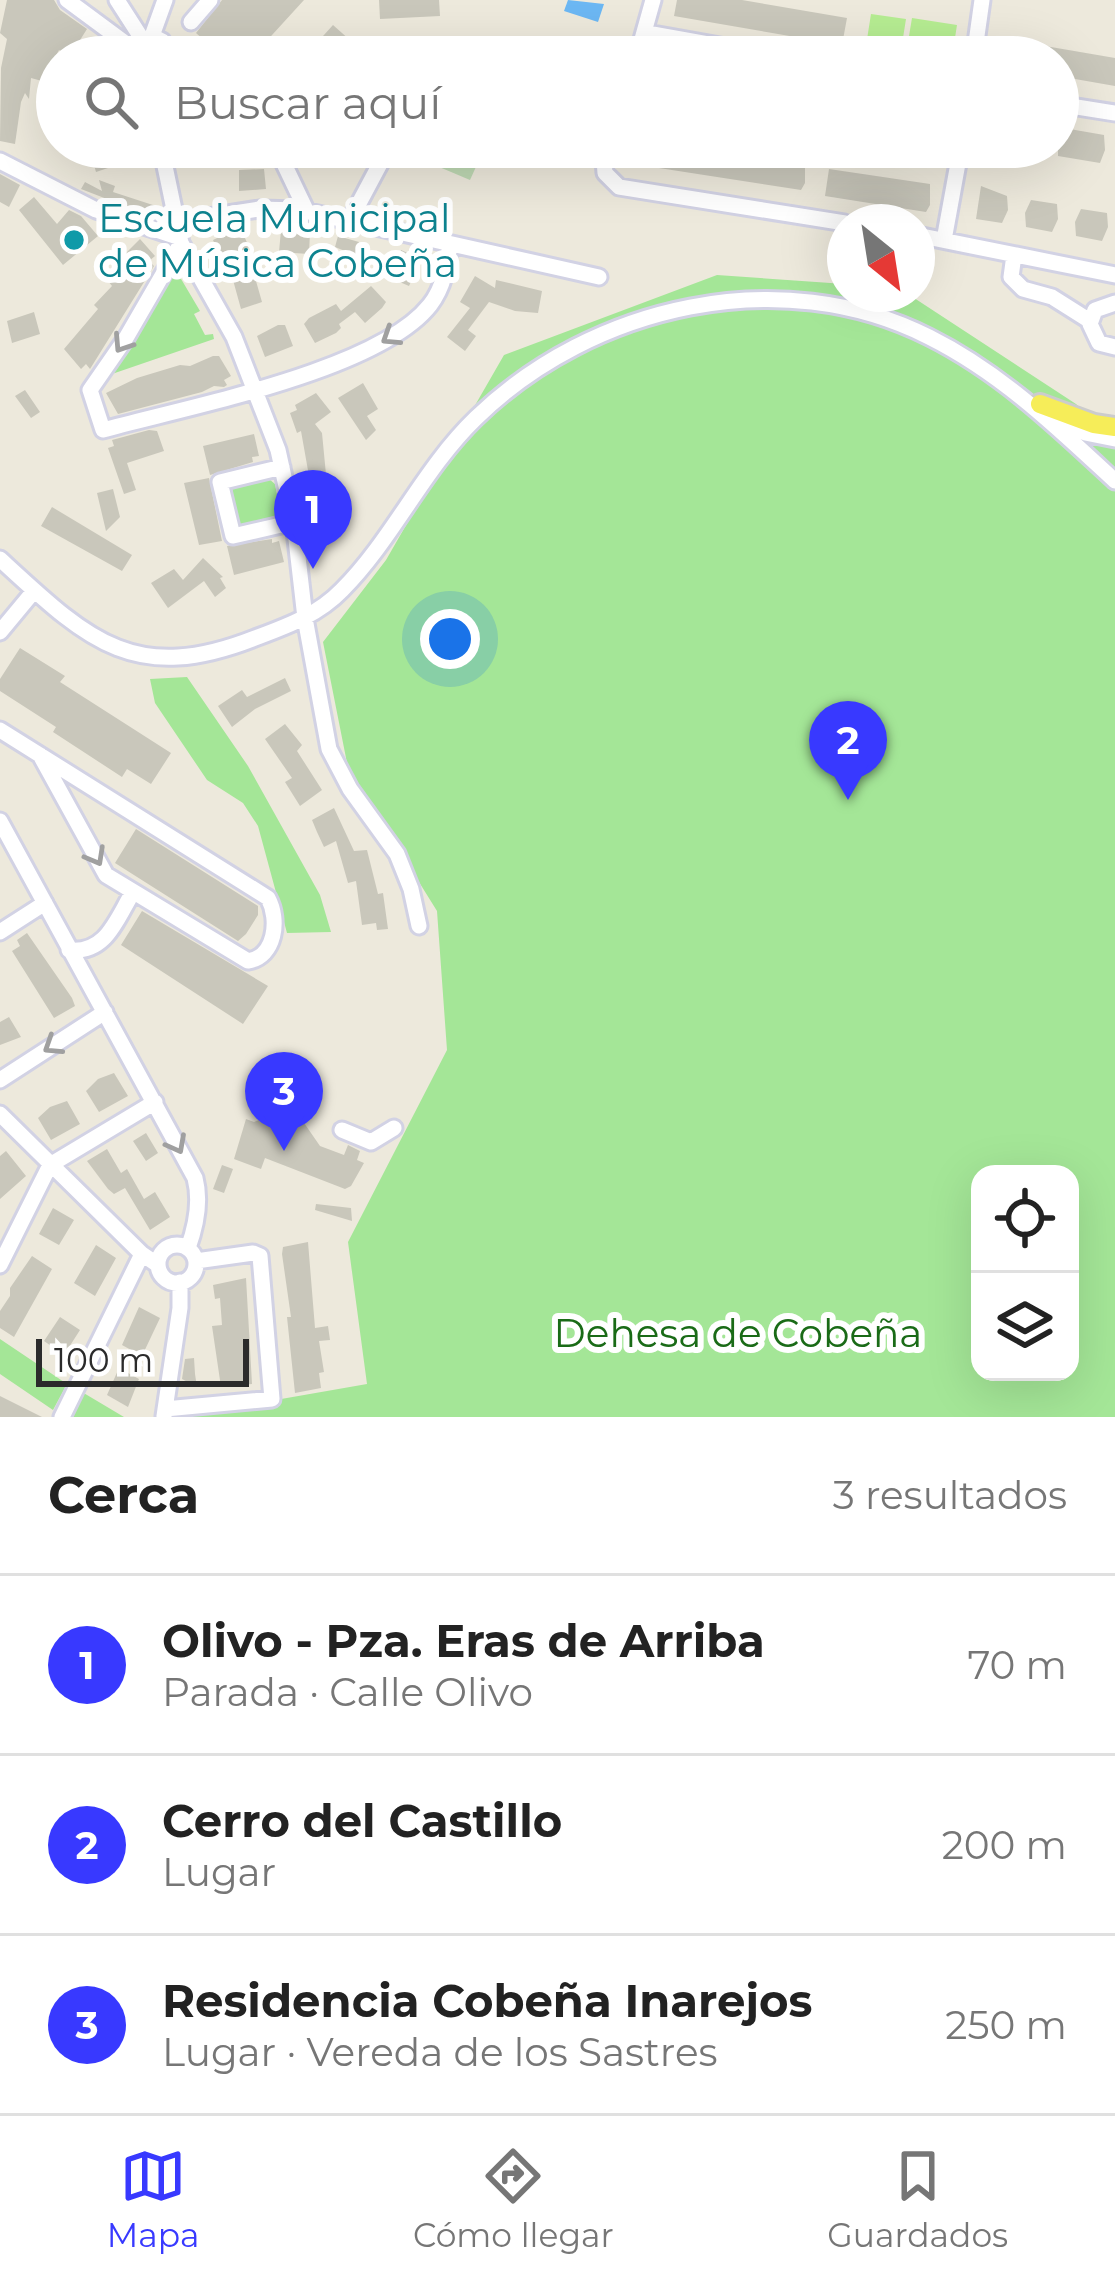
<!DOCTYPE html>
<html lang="es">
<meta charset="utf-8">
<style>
:root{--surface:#fff;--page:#f6f6f6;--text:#222;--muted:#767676;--line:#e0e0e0;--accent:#3839ff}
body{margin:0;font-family:Montserrat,sans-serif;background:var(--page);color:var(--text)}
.controls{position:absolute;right:36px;bottom:36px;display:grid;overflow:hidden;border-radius:24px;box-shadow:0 12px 48px #0002}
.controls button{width:108px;height:108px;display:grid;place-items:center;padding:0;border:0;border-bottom:3px solid var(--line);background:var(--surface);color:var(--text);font:60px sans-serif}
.compass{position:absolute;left:827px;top:204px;width:108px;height:108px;border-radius:50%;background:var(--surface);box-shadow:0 12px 48px #0002;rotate:150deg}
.scale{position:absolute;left:36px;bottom:30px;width:213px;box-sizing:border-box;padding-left:12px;border:6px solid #2b2b2b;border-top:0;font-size:33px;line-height:42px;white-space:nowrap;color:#2b2b2b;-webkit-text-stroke:9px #fff;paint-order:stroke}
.you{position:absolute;left:450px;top:639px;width:42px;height:42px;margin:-30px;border:9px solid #fff;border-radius:50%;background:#1a73e8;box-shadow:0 0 0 18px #1a73e833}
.badge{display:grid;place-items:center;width:78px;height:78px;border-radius:50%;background:var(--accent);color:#fff;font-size:39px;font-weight:700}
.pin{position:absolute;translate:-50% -99px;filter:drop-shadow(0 3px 6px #0008)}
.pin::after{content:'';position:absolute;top:63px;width:42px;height:36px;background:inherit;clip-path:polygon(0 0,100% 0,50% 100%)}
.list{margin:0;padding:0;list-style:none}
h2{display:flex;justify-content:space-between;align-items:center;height:156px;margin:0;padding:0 48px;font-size:51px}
h2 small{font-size:39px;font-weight:400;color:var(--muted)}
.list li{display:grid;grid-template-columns:78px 1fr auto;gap:36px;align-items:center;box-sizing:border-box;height:180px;padding:0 48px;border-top:3px solid var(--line)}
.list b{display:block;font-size:45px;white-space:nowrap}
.list p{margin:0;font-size:39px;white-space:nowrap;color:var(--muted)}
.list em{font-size:39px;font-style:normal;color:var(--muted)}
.icon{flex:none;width:66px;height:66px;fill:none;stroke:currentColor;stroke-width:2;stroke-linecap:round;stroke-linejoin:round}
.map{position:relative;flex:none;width:1115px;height:1417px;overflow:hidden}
.search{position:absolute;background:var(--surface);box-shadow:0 12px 48px #0002;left:36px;right:36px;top:36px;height:132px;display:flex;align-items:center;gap:30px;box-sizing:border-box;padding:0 42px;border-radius:66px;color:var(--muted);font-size:45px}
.sheet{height:696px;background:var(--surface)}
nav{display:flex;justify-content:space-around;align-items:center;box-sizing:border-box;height:168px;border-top:3px solid var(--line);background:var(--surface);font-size:33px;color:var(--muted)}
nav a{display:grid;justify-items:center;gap:6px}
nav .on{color:var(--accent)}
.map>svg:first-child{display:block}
</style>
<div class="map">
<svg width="1115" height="1417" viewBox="0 0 1115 1417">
<rect width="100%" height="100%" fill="#ede9dc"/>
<path fill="#a4e697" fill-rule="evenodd" d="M174,267L200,311L194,314L205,335L213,334L214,339L112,374Z
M717,275L845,284V294H908L1076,404L1115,441V1417H177L367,1384L348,1242L447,1050L437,911L348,768L323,642L386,560L504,355ZM980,1174H1070V1372H980Z
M269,479L275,484L281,514L242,526L237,523L232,487Z
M187,677L248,766L320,895L331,932L287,933L258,826L243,803L207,780L155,703L150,679Z
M0,1339L67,1384L53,1410L0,1374Z
M82,1392L124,1417H70Z"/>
<path fill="#bed8b3" d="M400,147H485L470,180L399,150Z"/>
<path fill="#b6ed92" d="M871,14L906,19L900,57L865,52Z
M912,18L957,25L952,57L906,54Z"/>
<path fill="#6cb7f3" d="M568,0L604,4L598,22L564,11Z"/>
<path fill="#c9c7bb" d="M7,0H54L60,10L87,29L70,56L59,50L42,81L31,78L29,99L25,93L21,102L15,144L0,141L1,68L7,39L0,33Z
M222,0H304L252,57H223L196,33Z
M379,0H439L440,16L380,19Z
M677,0H742L847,18L842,45L674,16Z
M333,25L360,49L353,57H304Z
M1005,39L1115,58V86L1058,76V57H1001Z
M1058,127L1104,135L1105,150L1100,163L1058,156Z
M105,147H131L135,159L96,172L90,152Z
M636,147H713L793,159L805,163V183L801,190L633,164Z
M264,169L266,189L239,191V170Z
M829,169L930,184V205L926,212L825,196Z
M0,174L20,185L9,207L0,202Z
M99,180L115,186L113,192L159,207L156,218L81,189L85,182L102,191Z
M981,186L1007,196L1008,210L1002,223L976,219Z
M34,197L57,224L69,210L81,216L98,236L63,265L19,210Z
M1031,200L1057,204L1058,219L1052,232L1026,227L1025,213Z
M1081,209L1107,213L1108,227L1102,241L1076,236L1075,222Z
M240,227L249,247L222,260L213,240Z
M281,230L310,232L309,254L279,252Z
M338,236L359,242L357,256L335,247Z
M140,239L155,256L149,261L154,266L90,369L86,364L81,369L64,349L98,309L94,305L112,286L108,281L125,261L122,257Z
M401,250L421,259L409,286L388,277Z
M254,274L262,302L241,309L233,280Z
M475,276L495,288L496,280L542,291L538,313L515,311L489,302L468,330L476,336L465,351L447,337L470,308L460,302Z
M371,286L386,302L382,308L365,323L355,312L339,324L341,328L336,333L315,343L304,324L309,318L336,304L341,311Z
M34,312L40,334L12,343L7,321Z
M278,325H285L293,346L265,357L257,336Z
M213,356H219L231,376L224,380L227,385L224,387L214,386L202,392L118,414L106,393L137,378L180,365L190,366Z
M363,383L378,409L367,416L376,430L366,440L338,398Z
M25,390L40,412L31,418L15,396Z
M316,393L331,412L315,424L322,433L327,485L322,486L323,491L312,493L301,431L297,433L290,413L297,410L295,405Z
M149,430L157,431L164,451L127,463L136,490L124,494L108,448L114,446L112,440Z
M254,434L259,456L252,457L253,462L210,475L203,446Z
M209,478L222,541L199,545L184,483Z
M113,489L120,517L106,531L97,493Z
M52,507L132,555L122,571L41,526Z
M272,539V543L279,541L284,562L234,575L227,546Z
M203,558L223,577L220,578L226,588L215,597L204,581L168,608L151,583L174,569L183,580Z
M20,648L65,676L60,682L171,753L151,784L127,769L122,777L53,732L56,727L0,691V679Z
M285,678L291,691L255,709L232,727L218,706L242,690L247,697Z
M285,724L302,745L297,751L322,790L300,806L285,782L292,778L265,739Z
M334,808L354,851L367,850L378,894L383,893L388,929L377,930L376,923L362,925L356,881L348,883L336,841L324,847L317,832L312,820Z
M136,829L258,906V915L246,934L238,941L115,863Z
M142,911L268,986L243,1024L121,945Z
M27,933L72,998L75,1006L54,1018L12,951L20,946L17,940Z
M9,1017L21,1037L0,1045V1022Z
M114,1073L128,1096L99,1112L86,1091L98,1079Z
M67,1101L80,1124L51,1140L38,1118L50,1107Z
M276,1113L302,1120L320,1146L344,1155L348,1145L360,1151L357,1160L364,1163L351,1186L345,1189L265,1158L261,1169L234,1159L246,1119L254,1122Z
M146,1133L158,1153L146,1161L133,1141Z
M107,1149L121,1173L127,1169L144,1199L155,1192L170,1217L150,1230L125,1188L114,1194L108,1189L87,1161Z
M6,1151L26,1176L0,1199V1156Z
M222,1165L233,1169L224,1193L213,1189Z
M316,1204L351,1208L352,1221L315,1210Z
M53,1208L74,1220L59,1245L39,1234Z
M308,1242L315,1328L328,1326L330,1340L319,1341L324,1372L319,1373L321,1388L295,1393L287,1317H291L282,1254L283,1247Z
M96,1245L116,1258L95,1296L74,1283Z
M32,1256L52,1269L14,1337L0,1328V1311L10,1296V1288Z
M246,1278L252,1384L221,1387L212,1326L222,1325L220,1298L215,1299L213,1285Z
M139,1307L160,1318L142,1356L122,1345Z
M60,1317L80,1330L64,1355L44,1341Z
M194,1358L195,1374L197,1387L182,1379L185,1359Z
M119,1368L139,1379L128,1407L107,1395Z
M0,1396L42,1417H0Z"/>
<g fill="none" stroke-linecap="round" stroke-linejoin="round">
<g stroke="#d2d2e4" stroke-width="21">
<path id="minor" d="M67,0L136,51
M117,0L142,39
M191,22L210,0
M647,33L782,57
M152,36L165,0
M152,36L162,41L163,57
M637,57L653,0
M974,57L982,0
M1058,104L1115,113
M161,147L181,243L234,337L278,450L294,522L305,618L329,749L350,789L397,854L411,889L419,926
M276,147L307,212
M603,147L605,173L619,187L845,223
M0,161L96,210L180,238
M176,222L259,209L300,210L599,277
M349,222L389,147
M917,235L1115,275
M944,240L961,147
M181,243L126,338L90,390L103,430C186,407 378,371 430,305C444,287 447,266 450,244
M1014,255L1011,277L1023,289L1052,297L1090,321
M1115,303L1095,310L1090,324L1099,343L1115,347
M1058,416L1085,433L1115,439
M282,467L220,482L233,536L294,522
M0,559C87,639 133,686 255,638C287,626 318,615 342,590C393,539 423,469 476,418C592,305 781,262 929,337C1001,373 1057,427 1115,481
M0,632L34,591
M0,730L268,898C280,920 275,957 248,961L106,875L40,755
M0,821L195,1178C201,1201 196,1226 188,1248
M0,932L45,903
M69,950C106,954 116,920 133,892
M0,1080L105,1012
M0,1114L142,1254L158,1265
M342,1130L371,1142L394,1128
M158 1264a19 19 0 1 1 38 0a19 19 0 1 1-38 0Z
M0,1265L50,1165L155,1102
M165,1409L272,1399L260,1256L253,1253L196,1261
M164,1416L180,1308V1282
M62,1417L142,1254"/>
</g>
<g stroke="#ccc" stroke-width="24">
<path id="major" d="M1040,404L1094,424L1115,427"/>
</g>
<use href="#minor" stroke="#fff" stroke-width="15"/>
<use href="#major" stroke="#f6ed59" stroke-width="18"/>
</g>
<defs><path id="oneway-chevron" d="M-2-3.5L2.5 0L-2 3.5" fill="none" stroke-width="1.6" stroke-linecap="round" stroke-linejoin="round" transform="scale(3)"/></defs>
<g stroke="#a0a0a0">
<use href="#oneway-chevron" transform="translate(390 337) rotate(147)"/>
<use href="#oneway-chevron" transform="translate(122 344) rotate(123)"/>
<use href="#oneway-chevron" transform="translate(96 857) rotate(61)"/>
<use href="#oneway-chevron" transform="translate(52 1046) rotate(147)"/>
<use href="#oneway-chevron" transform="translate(177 1145) rotate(62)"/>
</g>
<circle fill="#0f9aa8" stroke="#fff" stroke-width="4.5" cx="74" cy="240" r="12"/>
<g text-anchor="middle" stroke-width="12" stroke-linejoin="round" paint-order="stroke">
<g font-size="39" fill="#0d838f" stroke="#fff" text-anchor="start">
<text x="98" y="232">Escuela Municipal<tspan x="98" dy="45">de Música Cobeña</tspan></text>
</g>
<g font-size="39" fill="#1a6b17" stroke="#fff">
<text x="738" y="1347">Dehesa de Cobeña</text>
</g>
</g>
</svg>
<div class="controls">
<button><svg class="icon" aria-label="locate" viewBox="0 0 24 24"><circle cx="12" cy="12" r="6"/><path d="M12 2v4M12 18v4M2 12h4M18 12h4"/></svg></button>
<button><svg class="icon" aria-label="layers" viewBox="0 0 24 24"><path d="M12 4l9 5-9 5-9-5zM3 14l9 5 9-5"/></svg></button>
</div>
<svg class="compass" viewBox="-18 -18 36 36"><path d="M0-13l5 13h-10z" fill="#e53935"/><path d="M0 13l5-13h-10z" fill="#767676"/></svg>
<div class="scale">100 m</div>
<div class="you"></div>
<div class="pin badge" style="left:313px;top:569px">1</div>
<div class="pin badge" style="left:848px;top:800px">2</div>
<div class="pin badge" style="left:284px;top:1151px">3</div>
<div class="search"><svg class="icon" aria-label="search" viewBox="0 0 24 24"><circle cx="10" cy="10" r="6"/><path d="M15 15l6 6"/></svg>Buscar aquí</div>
</div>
<section class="sheet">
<h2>Cerca<small>3 resultados</small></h2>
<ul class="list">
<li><span class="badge">1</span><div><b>Olivo - Pza. Eras de Arriba</b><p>Parada · Calle Olivo</p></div><em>70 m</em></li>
<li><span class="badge">2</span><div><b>Cerro del Castillo</b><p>Lugar</p></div><em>200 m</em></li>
<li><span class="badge">3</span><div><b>Residencia Cobeña Inarejos</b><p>Lugar · Vereda de los Sastres</p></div><em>250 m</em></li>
</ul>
</section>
<nav>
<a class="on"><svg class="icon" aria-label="map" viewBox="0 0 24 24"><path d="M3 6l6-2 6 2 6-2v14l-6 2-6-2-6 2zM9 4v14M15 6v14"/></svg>Mapa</a>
<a><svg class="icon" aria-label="directions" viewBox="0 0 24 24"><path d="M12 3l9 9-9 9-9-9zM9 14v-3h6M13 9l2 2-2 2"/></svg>Cómo llegar</a>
<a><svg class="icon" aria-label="saved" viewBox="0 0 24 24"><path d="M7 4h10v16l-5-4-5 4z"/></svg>Guardados</a>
</nav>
